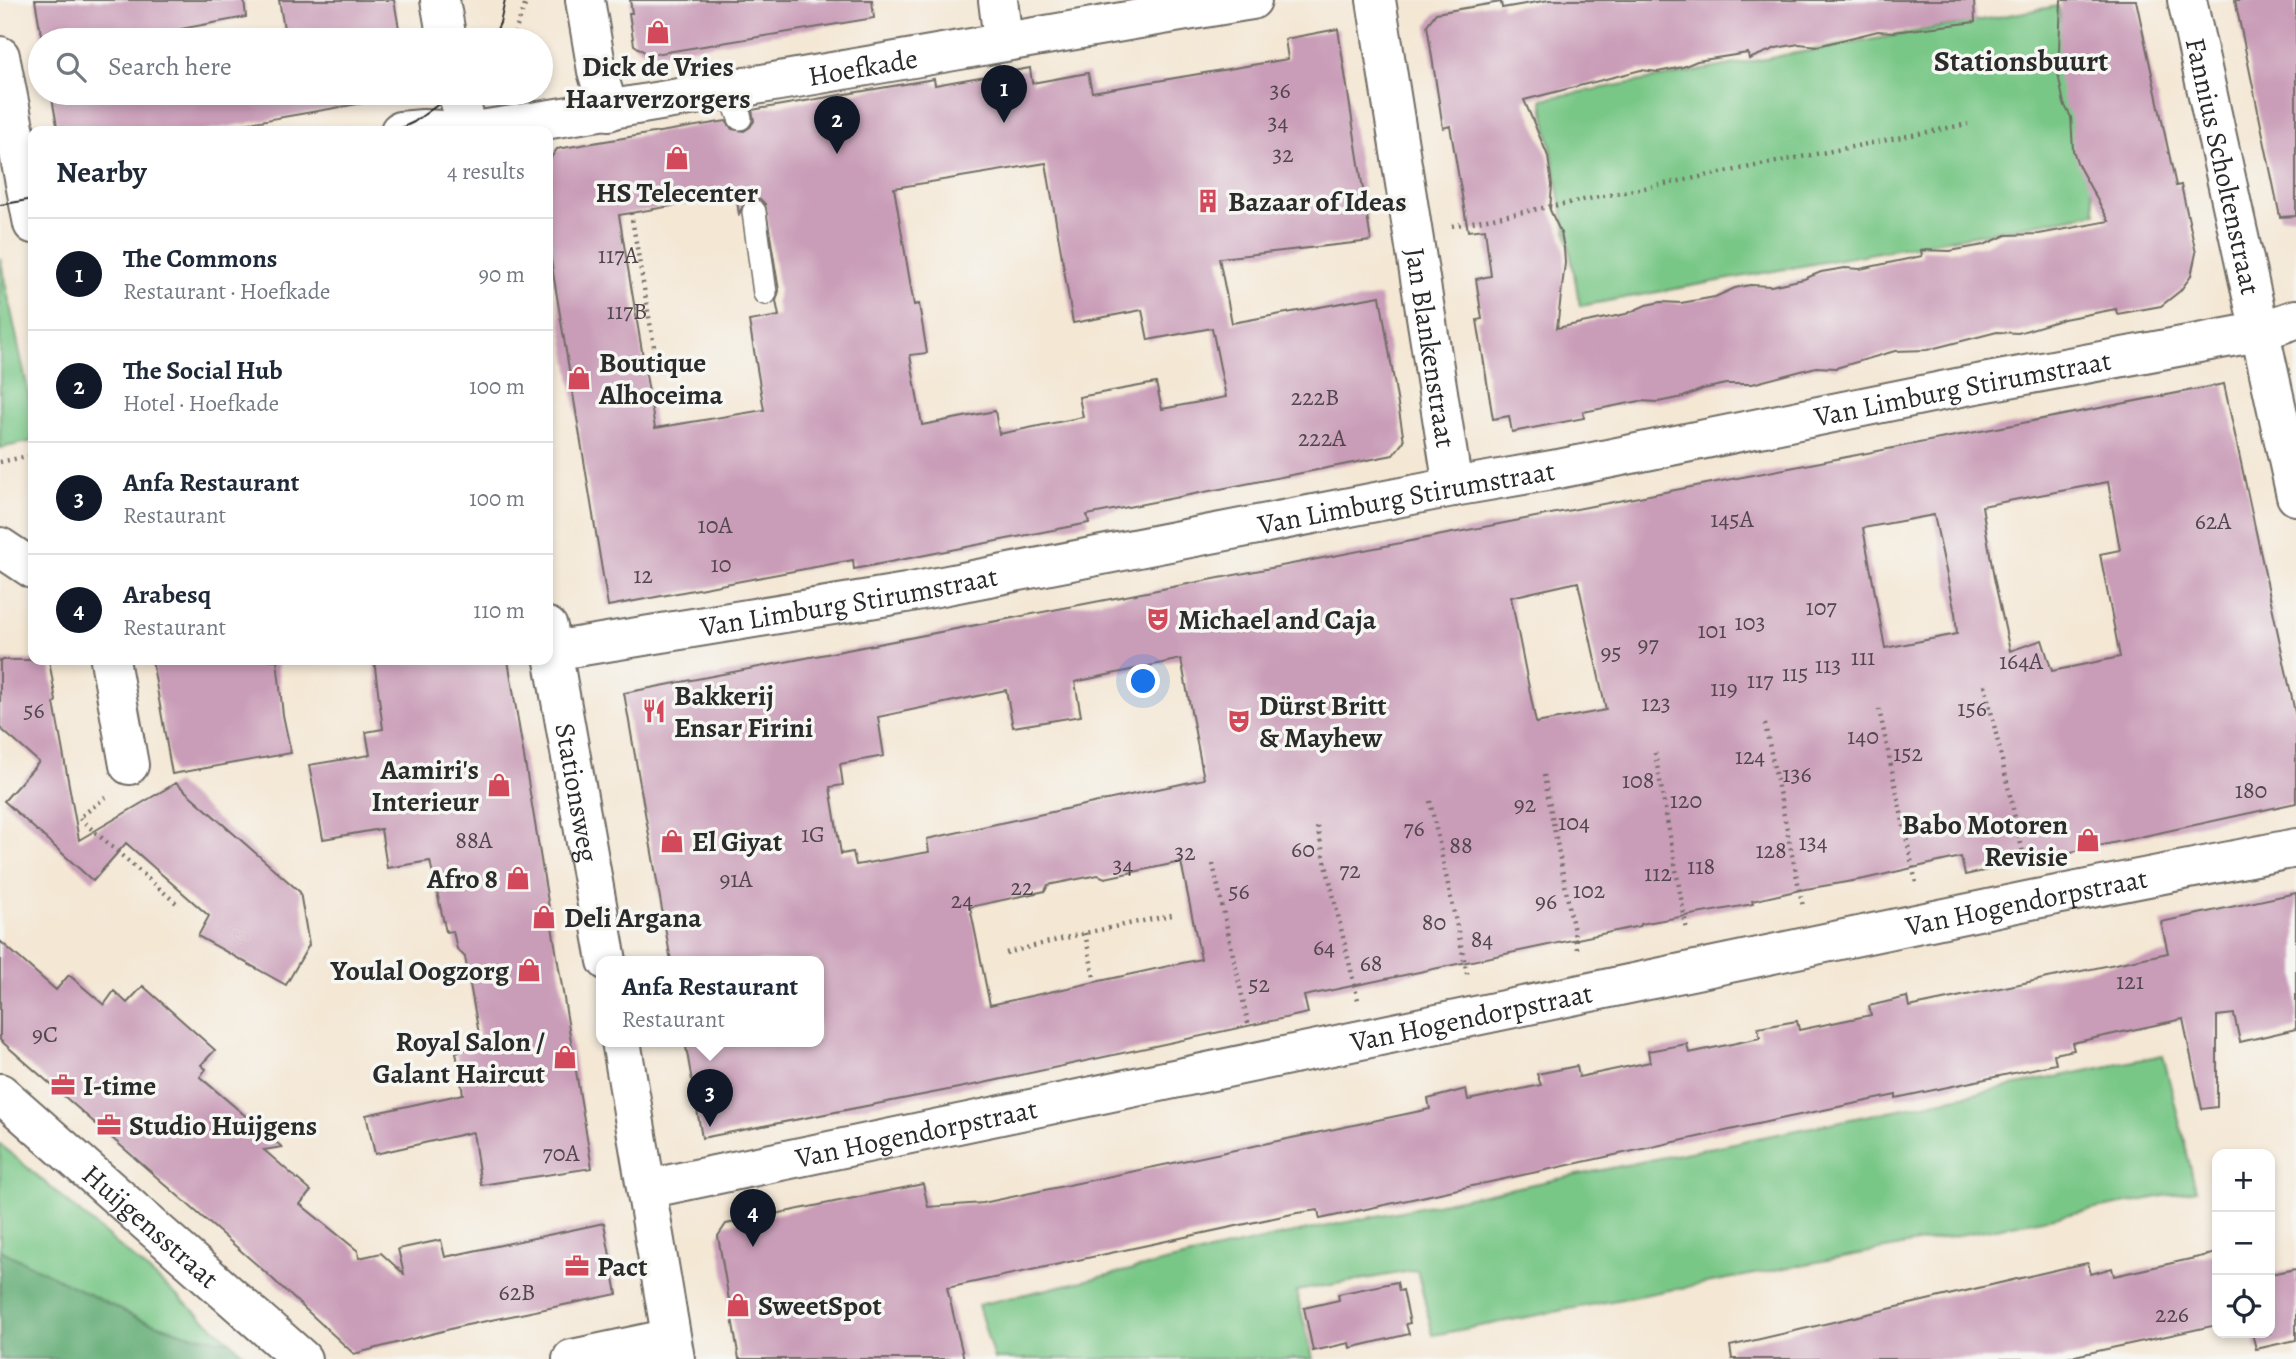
<!DOCTYPE html>
<meta charset="utf-8">
<style>
:root{--surface:#fff;--page:#f2f2f3;--text:#1f2937;--muted:#747a83;--line:#e0e1e3;--accent:#111827}
body{margin:0;font-family:Alegreya,serif;background:var(--page);color:var(--text)}
.controls{position:absolute;right:21px;bottom:21px;display:grid;overflow:hidden;border-radius:14px;box-shadow:0 4px 10px #0003}
.controls button{width:63px;height:63px;display:grid;place-items:center;padding:0;border:0;border-bottom:2px solid var(--line);background:var(--surface);color:var(--text);font:35px sans-serif}
.you{position:absolute;left:1144px;top:682px;width:24px;height:24px;margin:-18px;border:5px solid #fff;border-radius:50%;background:#1a73e8;box-shadow:0 0 0 10px #1a73e833}
.badge{display:grid;place-items:center;width:46px;height:46px;border-radius:50%;background:var(--accent);color:#fff;font-size:23px;font-weight:700}
.pin{position:absolute;translate:-50% -58px;filter:drop-shadow(0 2px 4px #0008)}
.pin::after{content:'';position:absolute;top:37px;width:24px;height:21px;background:inherit;clip-path:polygon(0 0,100% 0,50% 100%)}
.popup{position:absolute;left:596px;top:956px;width:228px;height:91px;box-sizing:border-box;display:grid;place-content:center;border-radius:14px;background:var(--surface);filter:drop-shadow(0 2px 5px #0005);font-size:23px;white-space:nowrap;color:var(--muted)}
.popup b{font-size:26px;color:var(--text)}
.popup::after{content:'';position:absolute;left:50%;top:100%;margin-left:-14px;border:14px solid transparent;border-top-color:var(--surface)}
.list{margin:0;padding:0;list-style:none}
h2{display:flex;justify-content:space-between;align-items:center;height:91px;margin:0;padding:0 28px;font-size:30px}
h2 small{font-size:23px;font-weight:400;color:var(--muted)}
.list li{display:grid;grid-template-columns:46px 1fr auto;gap:21px;align-items:center;box-sizing:border-box;height:112px;padding:0 28px;border-top:2px solid var(--line)}
.list b{display:block;font-size:26px;white-space:nowrap}
.list p{margin:0;font-size:23px;white-space:nowrap;color:var(--muted)}
.list em{font-size:23px;font-style:normal;color:var(--muted)}
.icon{flex:none;width:38px;height:38px;fill:none;stroke:currentColor;stroke-width:2;stroke-linecap:round;stroke-linejoin:round}
.map{position:relative;flex:none;width:2296px;height:1359px;overflow:hidden}
.search{position:absolute;background:var(--surface);box-shadow:0 4px 10px #0003;left:28px;top:28px;width:525px;height:77px;display:flex;align-items:center;gap:18px;box-sizing:border-box;padding:0 24px;border-radius:38px;color:var(--muted);font-size:26px}
.panel{position:absolute;background:var(--surface);box-shadow:0 4px 10px #0003;left:28px;top:126px;width:525px;height:539px;border-radius:14px}
.map>svg:first-child{display:block}
</style>
<div class="map">
<svg width="2296" height="1359" viewBox="0 0 2296 1359">
<rect width="100%" height="100%" fill="#f6f6f2"/>
<filter id="ink" filterUnits="userSpaceOnUse"><feTurbulence type="fractalNoise" baseFrequency=".0143" numOctaves="2"/><feDisplacementMap in="SourceGraphic" scale="14" xChannelSelector="R" yChannelSelector="G"/><feConvolveMatrix kernelMatrix="1 2 1 2 8 2 1 2 1" color-interpolation-filters="sRGB"/></filter>
<filter id="wash" filterUnits="userSpaceOnUse"><feTurbulence type="fractalNoise" baseFrequency=".00686" numOctaves="4" result="noise"/><feDisplacementMap in="SourceGraphic" scale="28" xChannelSelector="R" yChannelSelector="G"/><feGaussianBlur stdDeviation="1.57" result="paint"/><feColorMatrix in="noise" values="0 0 0 0 0 0 0 0 0 0 0 0 0 0 0 0 0 1.4 0 .05"/><feComposite in="paint" operator="in"/></filter>
<g filter="url(#wash)">
<rect width="100%" height="100%" fill="#f4e7d4"/>
<path fill="#79c787" stroke="#527959" stroke-width="2" d="M2058,6L2096,213L1580,306L1542,99Z
M0,258L33,415V441L0,448Z
M2163,1055L2196,1190L1433,1335L1417,1270L1296,1291L1313,1359H994L978,1305L1274,1237Z
M0,1144L231,1342L250,1359H0Z"/>
<path fill="#62ac74" stroke="#466c50" stroke-width="2" d="M0,1250L137,1318L187,1334L231,1342L250,1359H0Z"/>
<g id="blocks">
<path fill="#c99cb7" fill-rule="evenodd" d="M35,0H244L246,17L121,40H42Z
M279,0H394L401,40H286Z
M630,0H872L874,18L649,55L634,45L629,13H632Z
M1549,0H1974L1975,22L1893,32L1878,31L1818,46L1799,44L1776,48L1749,59L1748,53L1697,61L1683,67L1658,72L1641,70L1524,100L1548,156L1552,185L1550,210L1561,233L1564,248L1565,263L1557,328L1626,314L1646,305L1661,302L1681,303L1715,297L1735,288L1750,285L1771,286L1804,279L1821,272L1845,268L1860,269L1922,256L1921,250L1950,251L1984,245L2006,235L2039,234L2109,221L2078,165L2073,150L2071,117L2064,104L2058,74L2061,0H2136L2176,186L2181,185L2196,253L2191,276L2180,291L2161,306L2117,314L2116,309L2064,319L2018,333L1997,332L1927,350L1895,351L1836,368L1816,367L1752,384H1726L1703,389L1683,397L1658,402L1640,401L1583,412L1584,418L1512,432L1509,416L1493,419L1477,320L1482,319L1476,279L1491,276L1485,229L1468,231L1450,126L1443,128L1427,25L1436,13L1501,2L1502,8Z
M2235,0H2296V216L2280,217Z
M1338,29L1371,241L1219,258L1232,323L1380,296L1404,441L1393,455L1087,515L1089,523L854,569L853,560L608,606L548,242V162L557,149L726,121L732,129L744,131L750,127L754,121L752,110L934,79L935,85L1030,68L1032,83L1088,73L1092,92L1288,59L1285,39ZM1046,163L1073,323L1142,310L1148,340L1212,328L1226,397L1162,409L1156,383L1079,397L1083,417L999,434L995,411L922,425L910,355L927,353L919,304L914,305L894,188ZM736,195L739,214L745,201L751,198L760,199L765,204L779,291L776,301L779,316L749,321L764,410L655,428L619,215Z
M51,93H410V95L203,131H58Z
M2224,384L2296,717V803L1965,875L1961,857L1864,879L1800,890L1752,901L1753,904L1640,924V926L1304,996L1308,1013L979,1084L702,1138L685,1041H818V961H671L624,693ZM2108,482L2120,550L2100,554L2120,657L2052,671L2042,640L2010,651L1994,578L1982,506ZM1934,515L1955,613L1957,634L1885,648L1863,528ZM1578,582L1606,710L1536,723L1511,597ZM1181,659L1204,779L927,839L929,852L856,865L853,852L841,854L830,787L843,785L840,764L884,756L878,717L1006,690L1013,727L1081,716L1075,682ZM1181,862L1201,959L990,1005L970,907L1045,891L1048,885L1098,875L1105,878Z
M0,660H49L56,701L54,703L79,840L176,783L300,892L309,945L286,985L198,936L209,916L126,843L93,881L4,801L39,762L0,728Z
M152,660H277L283,715L291,753L172,774Z
M374,660H508L592,1168L481,1185L473,1132L375,1154L366,1115L463,1094L456,1052L481,1045L465,957L457,949L453,931L446,932L430,861L387,868L381,829L323,839L309,765L370,755L366,732L383,729Z
M2296,893V1029L2240,1042L2234,1014L2217,1016V1107L2202,1109L2183,1019L2072,1043L2074,1050L2054,1054L2056,1064L1896,1098V1095L1785,1118L1320,1219L1318,1210L1297,1213L947,1288L964,1359H739L718,1236L726,1224L923,1184L928,1207L983,1203L1430,1109L1428,1099L1466,1089L1468,1100L1541,1085L1537,1074L1577,1066L1579,1077L1650,1062L1648,1051L1687,1044L1689,1053L1760,1038L1758,1028L1797,1021L1799,1030L1871,1015L1869,1006L1907,997L1909,1007L2168,953L2161,922Z
M0,941L56,990L69,975L104,1005L114,991L127,1003L143,986L215,1050L201,1065L206,1069L200,1077L282,1147L264,1150L311,1191L300,1204L358,1251L359,1258L381,1253L404,1274L398,1249L441,1240L445,1257L604,1223L617,1294L462,1326L354,1354L264,1271L0,1040Z
M2217,1253V1325L2061,1359H1732L1730,1346L2064,1268L2088,1263L2091,1274L2112,1268L2114,1276Z
M2296,1269V1340L2256,1349L2252,1333H2270V1274Z
M1397,1282L1399,1291L1403,1290L1410,1323L1406,1324L1409,1334L1350,1348L1349,1343L1313,1351L1304,1308L1339,1300L1338,1294Z"/>
</g>
</g>
<g filter="url(#ink)">
<use href="#blocks" fill-opacity="0" stroke="#716d66" stroke-width="2"/>
<g fill="none" stroke-linecap="round" stroke-linejoin="round">
<g stroke="#716d66" stroke-width="26">
<path id="lane" d="M730,91L740,118
M754,212L765,293"/>
</g>
<g stroke="#716d66" stroke-width="42">
<g id="street">
<path d="M440,0L447,40"/>
<path d="M585,0L597,71L609,111"/>
<path d="M998,0L1003,41"/>
<path id="s1" d="M1376,0L1453,487"/>
<path id="s2" d="M2187,0L2296,496"/>
<path d="M0,56L33,224"/>
<path d="M457,93L469,131"/>
<path d="M400,131L423,129L460,131"/>
<path id="s3" d="M474,131C734,91 993,43 1252,0"/>
<path d="M0,547L33,569"/>
<path id="s4" d="M548,627L607,961"/>
<path id="s5" d="M552,651L906,593L1453,487L1558,469L1966,386L2258,332L2296,319"/>
<path d="M110,660L129,765"/>
<path d="M621,1041L675,1359"/>
<path id="s6" d="M0,1093L302,1359"/>
<path id="s7" d="M647,1189L2031,900L2296,848"/>
<path d="M572,1359L671,1338"/>
</g>
</g>
<path stroke="#716d66" stroke-width="4.5" stroke-dasharray="2 5" stroke-linecap="butt" d="M512,40L527,0
M631,213L659,375
M1452,226L1968,124
M0,462L33,455
M1985,685L2025,862
M1879,709L1916,883
M1765,724L1803,907
M1655,753L1687,931
M1544,775L1578,953
M106,797L79,818L176,903
M1430,801L1468,978
M1317,827L1358,1000
M1213,864L1248,1023
M1085,933L1095,982
M1006,953L1085,933L1172,915"/>
<use href="#lane" stroke="#fff" stroke-width="23"/>
<use href="#street" stroke="#fff" stroke-width="38"/>
<path stroke="#2b2b2b" stroke-width="2" d="M492,40L500,23L505,0
M395,131L414,122L454,93
M0,205L33,199"/>
</g>
</g>
<defs>
<g id="shop-bare" transform="scale(1.89)"><path d="M-5-2.5h2.3a2.7 3.5 0 0 1 5.4 0H5L5.5 6h-11ZM-1.5-2.5h3a1.5 2.3 0 0 0-3 0Z" fill="#d1495b" stroke="#f6f6f2" stroke-width="2.5" paint-order="stroke"/></g>
<g id="building-bare" transform="scale(1.89)"><path d="M-4-6H4V6H1V3H-1V6H-4ZM-2.5-4.3h1.7v1.8h-1.7ZM.8-4.3h1.7v1.8H.8ZM-2.5-1h1.7V.8h-1.7ZM.8-1h1.7V.8H.8Z" fill="#d1495b" stroke="#f6f6f2" stroke-width="2.5" paint-order="stroke"/></g>
<g id="theatre-bare" transform="scale(1.89)"><path d="M-5-5.5Q0-4 5-5.5V0Q5 5 0 6Q-5 5-5 0ZM-3.3-2.5H-1v1.5H-3.3ZM1-2.5H3.3v1.5H1ZM-2.8 1Q0 5.5 2.8 1Z" fill="#d1495b" stroke="#f6f6f2" stroke-width="2.5" paint-order="stroke"/></g>
<g id="restaurant-bare" transform="scale(1.89)"><path d="M-5-6h1v4h1v-4h1v4h1v-4h1v5L-1.5 .5V6h-2V.5L-5-1ZM5-6V6H3V1.5H1.5Q1.5-4 5-6Z" fill="#d1495b" stroke="#f6f6f2" stroke-width="2.5" paint-order="stroke"/></g>
<g id="office-bare" transform="scale(1.89)"><path d="M-6-3h4V-5.5h4V-3h4V5H-6ZM-1-4.5V-3h2v-1.5ZM-6 0V1H6V0Z" fill="#d1495b" stroke="#f6f6f2" stroke-width="2.5" paint-order="stroke"/></g>
</defs>
<g fill-rule="evenodd">
<use href="#shop-bare" x="658" y="32"/>
<use href="#shop-bare" x="677" y="158"/>
<use href="#building-bare" x="1208" y="201"/>
<use href="#shop-bare" x="579" y="378"/>
<use href="#theatre-bare" x="1158" y="619"/>
<use href="#restaurant-bare" x="654" y="711"/>
<use href="#theatre-bare" x="1239" y="721"/>
<use href="#shop-bare" x="499" y="785"/>
<use href="#shop-bare" x="2088" y="840"/>
<use href="#shop-bare" x="672" y="841"/>
<use href="#shop-bare" x="518" y="878"/>
<use href="#shop-bare" x="544" y="917"/>
<use href="#shop-bare" x="529" y="970"/>
<use href="#shop-bare" x="565" y="1057"/>
<use href="#office-bare" x="63" y="1085"/>
<use href="#office-bare" x="109" y="1125"/>
<use href="#office-bare" x="577" y="1266"/>
<use href="#shop-bare" x="738" y="1305"/>
</g>
<g text-anchor="middle" stroke-width="7" stroke-linejoin="round" paint-order="stroke">
<g font-size="24" fill="#52474e">
<text x="1280" y="98">36</text>
<text x="1278" y="130">34</text>
<text x="1283" y="162">32</text>
<text x="618" y="263">117A</text>
<text x="627" y="319">117B</text>
<text x="1315" y="405">222B</text>
<text x="1322" y="446">222A</text>
<text x="1732" y="527">145A</text>
<text x="2213" y="529">62A</text>
<text x="715" y="533">10A</text>
<text x="721" y="572">10</text>
<text x="643" y="583">12</text>
<text x="1821" y="615">107</text>
<text x="1750" y="630">103</text>
<text x="1712" y="638">101</text>
<text x="1648" y="652">97</text>
<text x="1611" y="660">95</text>
<text x="1863" y="665">111</text>
<text x="2021" y="669">164A</text>
<text x="1828" y="673">113</text>
<text x="1795" y="681">115</text>
<text x="1760" y="688">117</text>
<text x="1724" y="696">119</text>
<text x="1656" y="711">123</text>
<text x="1972" y="716">156</text>
<text x="34" y="718">56</text>
<text x="1863" y="744">140</text>
<text x="1908" y="761">152</text>
<text x="1750" y="764">124</text>
<text x="1797" y="782">136</text>
<text x="1638" y="788">108</text>
<text x="2251" y="798">180</text>
<text x="1686" y="808">120</text>
<text x="1525" y="812">92</text>
<text x="1574" y="830">104</text>
<text x="1414" y="836">76</text>
<text x="813" y="842">1G</text>
<text x="474" y="848">88A</text>
<text x="1813" y="850">134</text>
<text x="1461" y="853">88</text>
<text x="1303" y="857">60</text>
<text x="1771" y="858">128</text>
<text x="1185" y="860">32</text>
<text x="1123" y="873">34</text>
<text x="1701" y="874">118</text>
<text x="1350" y="878">72</text>
<text x="1658" y="881">112</text>
<text x="736" y="887">91A</text>
<text x="1022" y="895">22</text>
<text x="1589" y="898">102</text>
<text x="1239" y="899">56</text>
<text x="962" y="908">24</text>
<text x="1546" y="909">96</text>
<text x="1434" y="930">80</text>
<text x="1482" y="947">84</text>
<text x="1324" y="955">64</text>
<text x="1371" y="971">68</text>
<text x="2130" y="989">121</text>
<text x="1259" y="992">52</text>
<text x="45" y="1042">9C</text>
<text x="561" y="1161">70A</text>
<text x="517" y="1300">62B</text>
<text x="2172" y="1322">226</text>
</g>
<g font-size="28" font-weight="bold" fill="#2b2b2b" stroke="#f6f6f2" text-anchor="start">
<text x="658" y="76" text-anchor="middle">Dick de Vries<tspan x="658" dy="32">Haarverzorgers</tspan></text>
<text x="677" y="202" text-anchor="middle">HS Telecenter</text>
<text x="1228" y="211">Bazaar of Ideas</text>
<text x="599" y="372">Boutique<tspan x="599" dy="32">Alhoceima</tspan></text>
<text x="1178" y="629">Michael and Caja</text>
<text x="674" y="705">Bakkerij<tspan x="674" dy="32">Ensar Firini</tspan></text>
<text x="1259" y="715">Dürst Britt<tspan x="1259" dy="32">&amp; Mayhew</tspan></text>
<text x="479" y="779" text-anchor="end">Aamiri's<tspan x="479" dy="32">Interieur</tspan></text>
<text x="2068" y="834" text-anchor="end">Babo Motoren<tspan x="2068" dy="32">Revisie</tspan></text>
<text x="692" y="851">El Giyat</text>
<text x="498" y="888" text-anchor="end">Afro 8</text>
<text x="564" y="927">Deli Argana</text>
<text x="509" y="980" text-anchor="end">Youlal Oogzorg</text>
<text x="545" y="1051" text-anchor="end">Royal Salon /<tspan x="545" dy="32">Galant Haircut</tspan></text>
<text x="83" y="1095">I-time</text>
<text x="129" y="1135">Studio Huijgens</text>
<text x="597" y="1276">Pact</text>
<text x="758" y="1315">SweetSpot</text>
</g>
<g font-size="28" fill="#2b2b2b" stroke="#f6f6f2">
<text dy="10" stroke="none"><textPath href="#s3" startOffset="394">Hoefkade</textPath></text>
<text dy="10" stroke="none"><textPath href="#s2" startOffset="170">Fannius Scholtenstraat</textPath></text>
<text dy="10" stroke="none"><textPath href="#s1" startOffset="352">Jan Blankenstraat</textPath></text>
<text dy="10" stroke="none"><textPath href="#s5" startOffset="1435">Van Limburg Stirumstraat</textPath></text>
<text dy="10" stroke="none"><textPath href="#s5" startOffset="868">Van Limburg Stirumstraat</textPath></text>
<text dy="10" stroke="none"><textPath href="#s5" startOffset="301">Van Limburg Stirumstraat</textPath></text>
<text dy="10" stroke="none"><textPath href="#s4" startOffset="168">Stationsweg</textPath></text>
<text dy="10" stroke="none"><textPath href="#s7" startOffset="1409">Van Hogendorpstraat</textPath></text>
<text dy="10" stroke="none"><textPath href="#s7" startOffset="842">Van Hogendorpstraat</textPath></text>
<text dy="10" stroke="none"><textPath href="#s7" startOffset="275">Van Hogendorpstraat</textPath></text>
<text dy="10" stroke="none"><textPath href="#s6" startOffset="201">Huijgensstraat</textPath></text>
</g>
<g font-size="30" font-weight="bold" fill="#2b2b2b" stroke="#f6f6f2">
<text x="2021" y="71">Stationsbuurt</text>
</g>
</g>
</svg>
<div class="controls">
<button>+</button>
<button>−</button>
<button><svg class="icon" aria-label="locate" viewBox="0 0 24 24"><circle cx="12" cy="12" r="6"/><path d="M12 2v4M12 18v4M2 12h4M18 12h4"/></svg></button>
</div>
<div class="you"></div>
<div class="pin badge" style="left:1004px;top:123px">1</div>
<div class="pin badge" style="left:837px;top:154px">2</div>
<div class="pin badge" style="left:710px;top:1127px">3</div>
<div class="popup"><b>Anfa Restaurant</b>Restaurant</div>
<div class="pin badge" style="left:753px;top:1247px">4</div>
<div class="search"><svg class="icon" aria-label="search" viewBox="0 0 24 24"><circle cx="10" cy="10" r="6"/><path d="M15 15l6 6"/></svg>Search here</div>
<section class="panel">
<h2>Nearby<small>4 results</small></h2>
<ul class="list">
<li><span class="badge">1</span><div><b>The Commons</b><p>Restaurant · Hoefkade</p></div><em>90 m</em></li>
<li><span class="badge">2</span><div><b>The Social Hub</b><p>Hotel · Hoefkade</p></div><em>100 m</em></li>
<li><span class="badge">3</span><div><b>Anfa Restaurant</b><p>Restaurant</p></div><em>100 m</em></li>
<li><span class="badge">4</span><div><b>Arabesq</b><p>Restaurant</p></div><em>110 m</em></li>
</ul>
</section>
</div>
